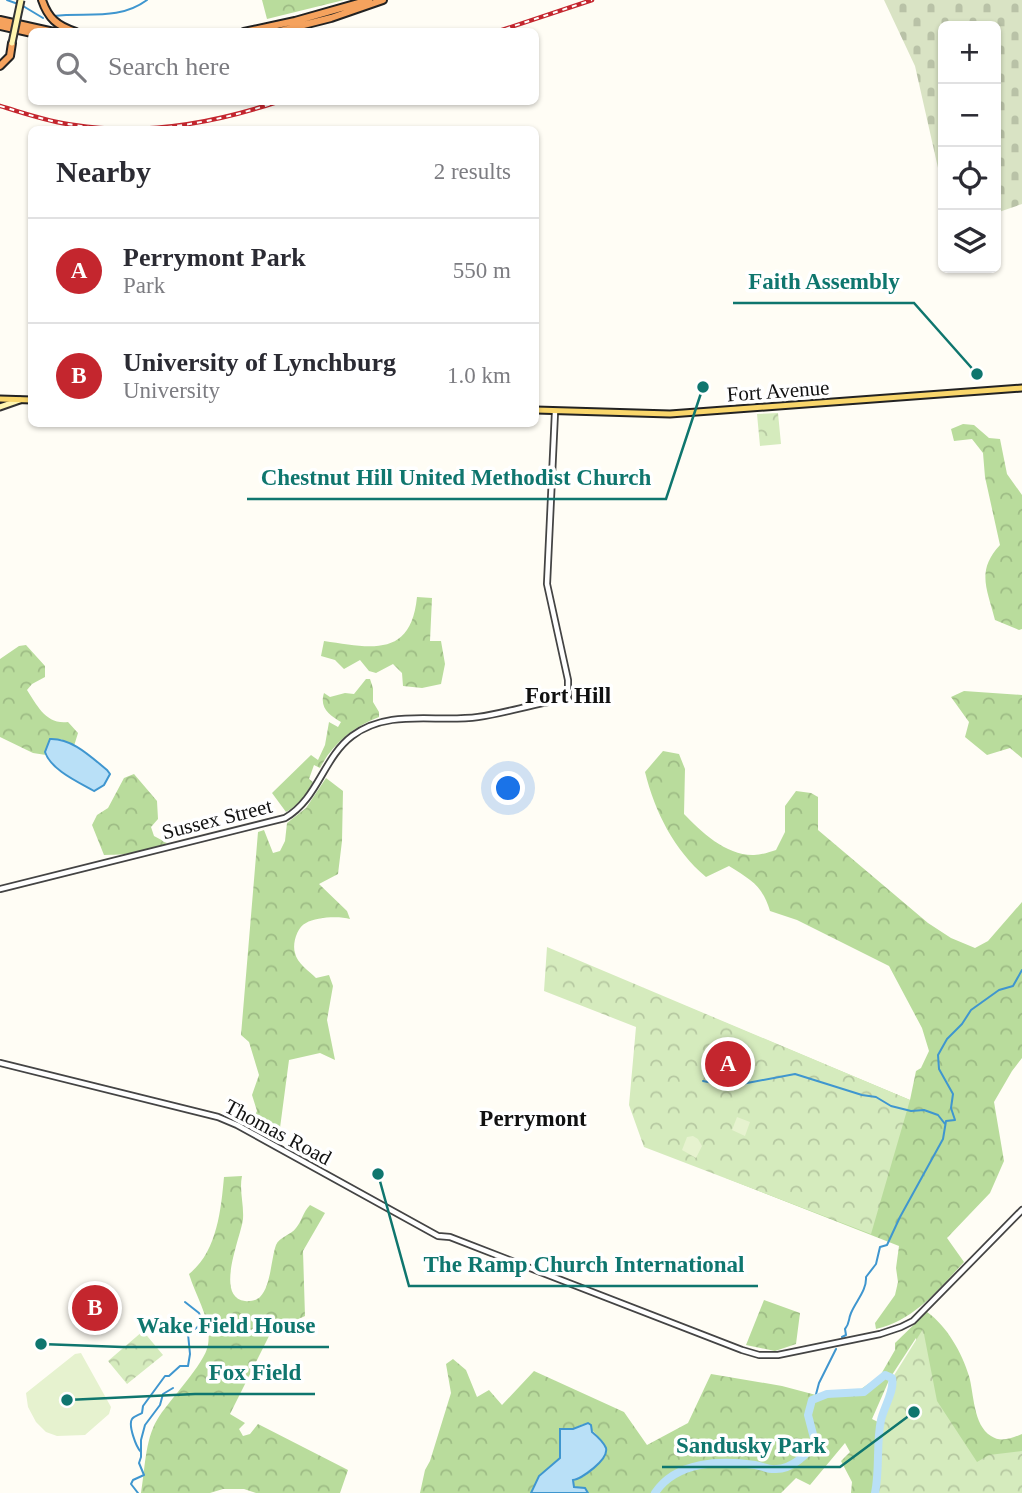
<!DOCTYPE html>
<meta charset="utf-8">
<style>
:root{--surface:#fff;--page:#f7f7f7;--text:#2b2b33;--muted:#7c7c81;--line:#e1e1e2;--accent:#c4262e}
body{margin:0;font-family:"Times New Roman",serif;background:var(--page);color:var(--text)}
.controls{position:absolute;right:21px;top:21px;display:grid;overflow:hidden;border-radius:10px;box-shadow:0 2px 5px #0004}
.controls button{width:63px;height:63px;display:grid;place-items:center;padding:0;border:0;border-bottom:2px solid var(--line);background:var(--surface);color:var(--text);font:35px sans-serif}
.you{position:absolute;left:509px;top:789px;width:24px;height:24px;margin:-18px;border:5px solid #fff;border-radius:50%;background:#1a73e8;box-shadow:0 0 0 10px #1a73e833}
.badge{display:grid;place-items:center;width:46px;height:46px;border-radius:50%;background:var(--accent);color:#fff;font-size:23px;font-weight:700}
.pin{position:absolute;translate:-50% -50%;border:4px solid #fff;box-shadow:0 2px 7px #0006}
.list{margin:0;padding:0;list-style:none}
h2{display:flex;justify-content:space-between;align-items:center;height:91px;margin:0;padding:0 28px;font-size:30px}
h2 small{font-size:23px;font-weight:400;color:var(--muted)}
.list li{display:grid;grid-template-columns:46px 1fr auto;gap:21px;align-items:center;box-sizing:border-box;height:105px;padding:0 28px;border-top:2px solid var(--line)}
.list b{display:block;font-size:26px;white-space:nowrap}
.list p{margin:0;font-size:23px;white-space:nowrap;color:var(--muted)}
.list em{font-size:23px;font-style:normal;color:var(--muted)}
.icon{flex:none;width:38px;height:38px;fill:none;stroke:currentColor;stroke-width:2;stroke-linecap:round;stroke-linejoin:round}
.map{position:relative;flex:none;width:1022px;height:1493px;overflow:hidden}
.search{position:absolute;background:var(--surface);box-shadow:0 2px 5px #0004;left:28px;top:28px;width:511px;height:77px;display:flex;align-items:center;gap:18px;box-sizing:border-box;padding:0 24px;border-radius:10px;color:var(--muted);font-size:26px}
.panel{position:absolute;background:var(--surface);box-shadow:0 2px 5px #0004;left:28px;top:126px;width:511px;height:301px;border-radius:10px}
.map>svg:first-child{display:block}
</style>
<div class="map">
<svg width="1022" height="1493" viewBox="0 0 1022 1493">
<defs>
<pattern id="forest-crowns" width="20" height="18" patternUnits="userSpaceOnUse" patternTransform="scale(1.75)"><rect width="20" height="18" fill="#b9dc9c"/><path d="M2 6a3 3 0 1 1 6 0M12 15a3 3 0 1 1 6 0" fill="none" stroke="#9ebc85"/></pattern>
<pattern id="cemetery-stones" width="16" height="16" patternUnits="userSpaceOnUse" patternTransform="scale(1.75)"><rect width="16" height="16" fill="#d9e3c4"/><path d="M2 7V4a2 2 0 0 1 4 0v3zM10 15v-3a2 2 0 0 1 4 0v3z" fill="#b9c2a7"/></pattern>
<pattern id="park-crowns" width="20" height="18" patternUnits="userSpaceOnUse" patternTransform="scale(1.75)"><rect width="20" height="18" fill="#d5ebbd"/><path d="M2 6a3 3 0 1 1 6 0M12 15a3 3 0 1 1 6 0" fill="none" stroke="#b6c8a1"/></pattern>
</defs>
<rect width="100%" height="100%" fill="#fffdf5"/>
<path fill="url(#forest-crowns)" d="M262,0H344L267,19Z
M963,424L974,425L989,438L1000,439L1007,474L1022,495V629L1019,630L995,620C987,588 976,571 1000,545L985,477L983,453L972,439L954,441L951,429Z
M417,597L432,598L430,641H441L445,664L441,684L422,688L403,686L402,673L393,664L376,673L369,671L360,660L344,669L335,660L321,656L324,641C371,648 411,658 417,597Z
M26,645L45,666V677L32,684L27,690C37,705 46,725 68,722L78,733L74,746L61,739L45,752L46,755L33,753L0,737V659L19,646Z
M366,679H370L373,688V702L379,712V717C353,727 333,743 320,768L314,765L309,779L313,782C306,794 299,805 286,812L272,793L311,755L318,760L325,745L329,722L338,727L341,722C330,716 319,708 324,693L330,697L345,693L354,694Z
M964,691L1022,695V758L1010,748L987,755L965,737L969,722L951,697Z
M663,751L679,754L685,769L684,814C701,832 727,856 754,855C761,855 770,852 776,850L785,832V806L796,791L811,793L818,797V830L928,923L951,938L975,948L988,941L1022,902V1058L1012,1071L994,1102L1004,1161L990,1193L947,1238L964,1262C938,1290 915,1320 876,1329L875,1323L895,1295L898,1282L896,1268L899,1246L726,1178L678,1003L910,1100L916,1071L921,1068L929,1051L922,1028L889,966L797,920L770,911C762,885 751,880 729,866L706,877C674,850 655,812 645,772Z
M134,774L157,801L158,819L151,827L154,836L167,843C147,852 126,855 104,855L92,825L97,815L108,808L124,778Z
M326,778L343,791L342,841L338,874L319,884L347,911L350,919C339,916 316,917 306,923C297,927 292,944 295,953C297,963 309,971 316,978L329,975L333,986L327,1020L335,1060L320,1053L289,1060L278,1143L250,1126L257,1111L252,1095L259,1075L249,1042L241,1035L258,832L264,830L273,853L280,851L285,841L287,823L306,808Z
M242,1176C239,1190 244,1204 243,1219C241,1237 214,1297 245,1301C250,1302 257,1300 260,1297C271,1286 271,1259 276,1245C279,1237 291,1235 296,1228C302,1221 303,1212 310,1205L325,1213L303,1251L305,1316L271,1332L230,1414L245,1423L239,1429L243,1436L250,1434L258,1424L348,1470L340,1493H256L244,1489H223L210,1493H141C145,1470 145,1440 157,1420C168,1401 205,1364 208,1345C212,1320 196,1297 189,1274C217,1252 221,1210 224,1177Z
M764,1300L800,1313L796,1344L775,1351L746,1345Z
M927,1312C947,1326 962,1353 969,1376C974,1393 973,1425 991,1436C1001,1443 1012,1438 1022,1434V1493H952L916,1338L890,1378L872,1419L886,1426L881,1493H851L852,1482L841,1461L850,1452L845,1443L810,1485L796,1478L781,1493H588L585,1488L574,1487L573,1480C587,1478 598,1465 606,1454C605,1442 593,1429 583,1424L573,1429H560V1458L539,1476L531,1493H420L425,1470L430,1461L451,1393L446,1364L453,1359L466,1370L477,1397L489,1390L502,1405L534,1371L624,1412L647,1445L688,1423L711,1374L782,1386L816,1395L858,1391L880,1376L895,1350V1343Z"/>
<path fill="url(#cemetery-stones)" d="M884,0H1022V204L996,213V26H943V190L915,66Z"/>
<path fill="url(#park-crowns)" d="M778,413L781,444L760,446L757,414Z
M547,947L910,1100L871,1234L644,1147L629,1105L636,1027L544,991Z
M923,1329L937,1401L977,1462L989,1455L1022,1451V1493H875L880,1465L881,1427L892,1389L893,1377Z
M143,1331L163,1355L127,1384L108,1361Z"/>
<path fill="#e6f2cf" d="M737,1117L750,1122L745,1136L732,1130Z
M693,1136L698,1139L702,1146L696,1158L682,1150L687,1137Z
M81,1353L111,1407L109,1414L85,1435L57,1436L46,1432L36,1422L28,1407L26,1393L75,1354Z"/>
<path fill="#b9e0f7" stroke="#3f96cf" stroke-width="2" d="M50,739C72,738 91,757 107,770L110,774L104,785L94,791C78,782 51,770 45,752Z
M588,1423L591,1425L592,1432C598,1437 603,1441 606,1448C609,1460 581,1479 573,1480L574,1487L585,1488L588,1493H531L539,1476L560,1458V1429H573Z"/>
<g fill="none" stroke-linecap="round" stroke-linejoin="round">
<path stroke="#3f96cf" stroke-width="2" d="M7,0L18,4
M23,6L43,18
M54,16C86,12 119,21 147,0
M703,1081L723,1085L742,1084L795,1074L862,1095L876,1097L891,1106L911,1111L924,1110L938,1115L945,1124
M842,1337L846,1335L845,1329C850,1323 848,1320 851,1313C856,1301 867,1290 866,1277L876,1264L880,1247L887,1245L900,1217L943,1139L946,1121L955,1120L951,1108L953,1094L939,1069L938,1055L947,1039L962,1024L971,1010L999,990L1013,986L1022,970
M815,1398L819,1383L836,1349
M141,1452C136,1447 128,1425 132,1419C134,1416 139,1415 142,1413L143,1406L165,1376H169L180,1366H188L190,1354L188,1334L203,1323L199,1313L185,1302
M138,1493L131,1484L133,1480L144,1475L139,1463L141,1457V1440L145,1425L160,1405L163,1394L173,1388"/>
<path stroke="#b9e0f7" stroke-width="8" d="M655,1493C676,1461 721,1460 755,1465C762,1466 769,1470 776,1469C792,1469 808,1454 815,1442L808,1415L812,1400L827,1394L864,1392L885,1375L892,1378C895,1390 884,1407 881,1420C876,1444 880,1469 875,1493"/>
<g stroke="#444" stroke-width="8">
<path id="tertiary" d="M0,889L285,818C318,799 323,758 352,736C389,708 436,723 478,717C508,713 538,702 568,699V680L547,584L555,412
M0,1063L218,1117L237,1125L438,1236L450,1237L742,1350L759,1355H778L880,1334L901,1327L913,1321L1022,1210"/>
</g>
<g stroke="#333" stroke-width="9">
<path id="secondary" d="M0,407L20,400"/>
</g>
<g stroke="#222" stroke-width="9">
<path id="primary" d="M0,399L32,400
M536,410L670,414L1022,388"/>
</g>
<g stroke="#222" stroke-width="10">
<path id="motorway" d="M42,0C48,18 57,26 76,32
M0,20L54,32
M0,26L32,33
M244,32L295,21L369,0
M276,32L331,18L383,0
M0,66L10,56L12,43"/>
</g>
<use href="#tertiary" stroke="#fff" stroke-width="4.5"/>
<use href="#secondary" stroke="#fff6b0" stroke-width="5"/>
<use href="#primary" stroke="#f9d66b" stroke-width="5"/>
<use href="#motorway" stroke="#f5a25d" stroke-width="6"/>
<g stroke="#c4262e" stroke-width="4.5">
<path id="rail" d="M496,32L592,0
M0,106C24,113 49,122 74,125C143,136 211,124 277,102"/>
</g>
<use href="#rail" stroke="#fff" stroke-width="2" stroke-dasharray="5" stroke-linecap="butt"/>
<g stroke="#333" stroke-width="9" stroke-linecap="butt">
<path id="secondary-bridge" d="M12,43L21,0"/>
</g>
<use href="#secondary-bridge" stroke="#fff6b0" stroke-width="5"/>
</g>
<g text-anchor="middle" stroke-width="7" stroke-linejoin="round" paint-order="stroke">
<g font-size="21" fill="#111" stroke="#fff">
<text transform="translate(778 391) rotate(-4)" y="7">Fort Avenue</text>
<text transform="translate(217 819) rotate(-14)" y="7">Sussex Street</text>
<text transform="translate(278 1132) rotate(28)" y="7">Thomas Road</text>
</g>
<g font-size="23" font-weight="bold" fill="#111" stroke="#fff">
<text x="568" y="703">Fort Hill</text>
<text x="533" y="1126">Perrymont</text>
</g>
</g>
<path fill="none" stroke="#0f766e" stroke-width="2.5" d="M977 374L914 303H733M703 387L666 499H247M378 1174L409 1286H758M41 1344L122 1347H329M67 1400L195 1394H315M914 1412L840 1467H662"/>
<g fill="#0f766e" stroke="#fff" stroke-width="2.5">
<circle cx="977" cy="374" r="7"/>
<circle cx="703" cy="387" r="7"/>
<circle cx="378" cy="1174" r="7"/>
<circle cx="41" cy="1344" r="7"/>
<circle cx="67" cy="1400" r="7"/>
<circle cx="914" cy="1412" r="7"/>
</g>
<g font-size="23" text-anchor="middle" font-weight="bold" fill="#0f766e" stroke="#fff" stroke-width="7" stroke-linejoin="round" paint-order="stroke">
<text x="824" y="289">Faith Assembly</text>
<text x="456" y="485">Chestnut Hill United Methodist Church</text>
<text x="584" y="1272">The Ramp Church International</text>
<text x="226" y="1333">Wake Field House</text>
<text x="255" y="1380">Fox Field</text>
<text x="751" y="1453">Sandusky Park</text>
</g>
</svg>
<div class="controls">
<button>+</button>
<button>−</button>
<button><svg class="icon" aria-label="locate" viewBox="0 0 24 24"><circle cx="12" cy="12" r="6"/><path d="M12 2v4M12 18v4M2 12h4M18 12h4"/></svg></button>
<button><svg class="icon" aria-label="layers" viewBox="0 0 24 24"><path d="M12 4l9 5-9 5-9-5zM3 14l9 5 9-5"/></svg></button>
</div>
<div class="you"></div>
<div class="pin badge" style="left:728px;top:1064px">A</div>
<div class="pin badge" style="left:95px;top:1308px">B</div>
<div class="search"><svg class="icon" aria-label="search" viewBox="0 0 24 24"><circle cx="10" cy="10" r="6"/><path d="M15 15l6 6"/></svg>Search here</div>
<section class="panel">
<h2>Nearby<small>2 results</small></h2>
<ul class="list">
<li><span class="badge">A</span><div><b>Perrymont Park</b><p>Park</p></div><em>550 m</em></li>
<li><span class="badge">B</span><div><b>University of Lynchburg</b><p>University</p></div><em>1.0 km</em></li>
</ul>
</section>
</div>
